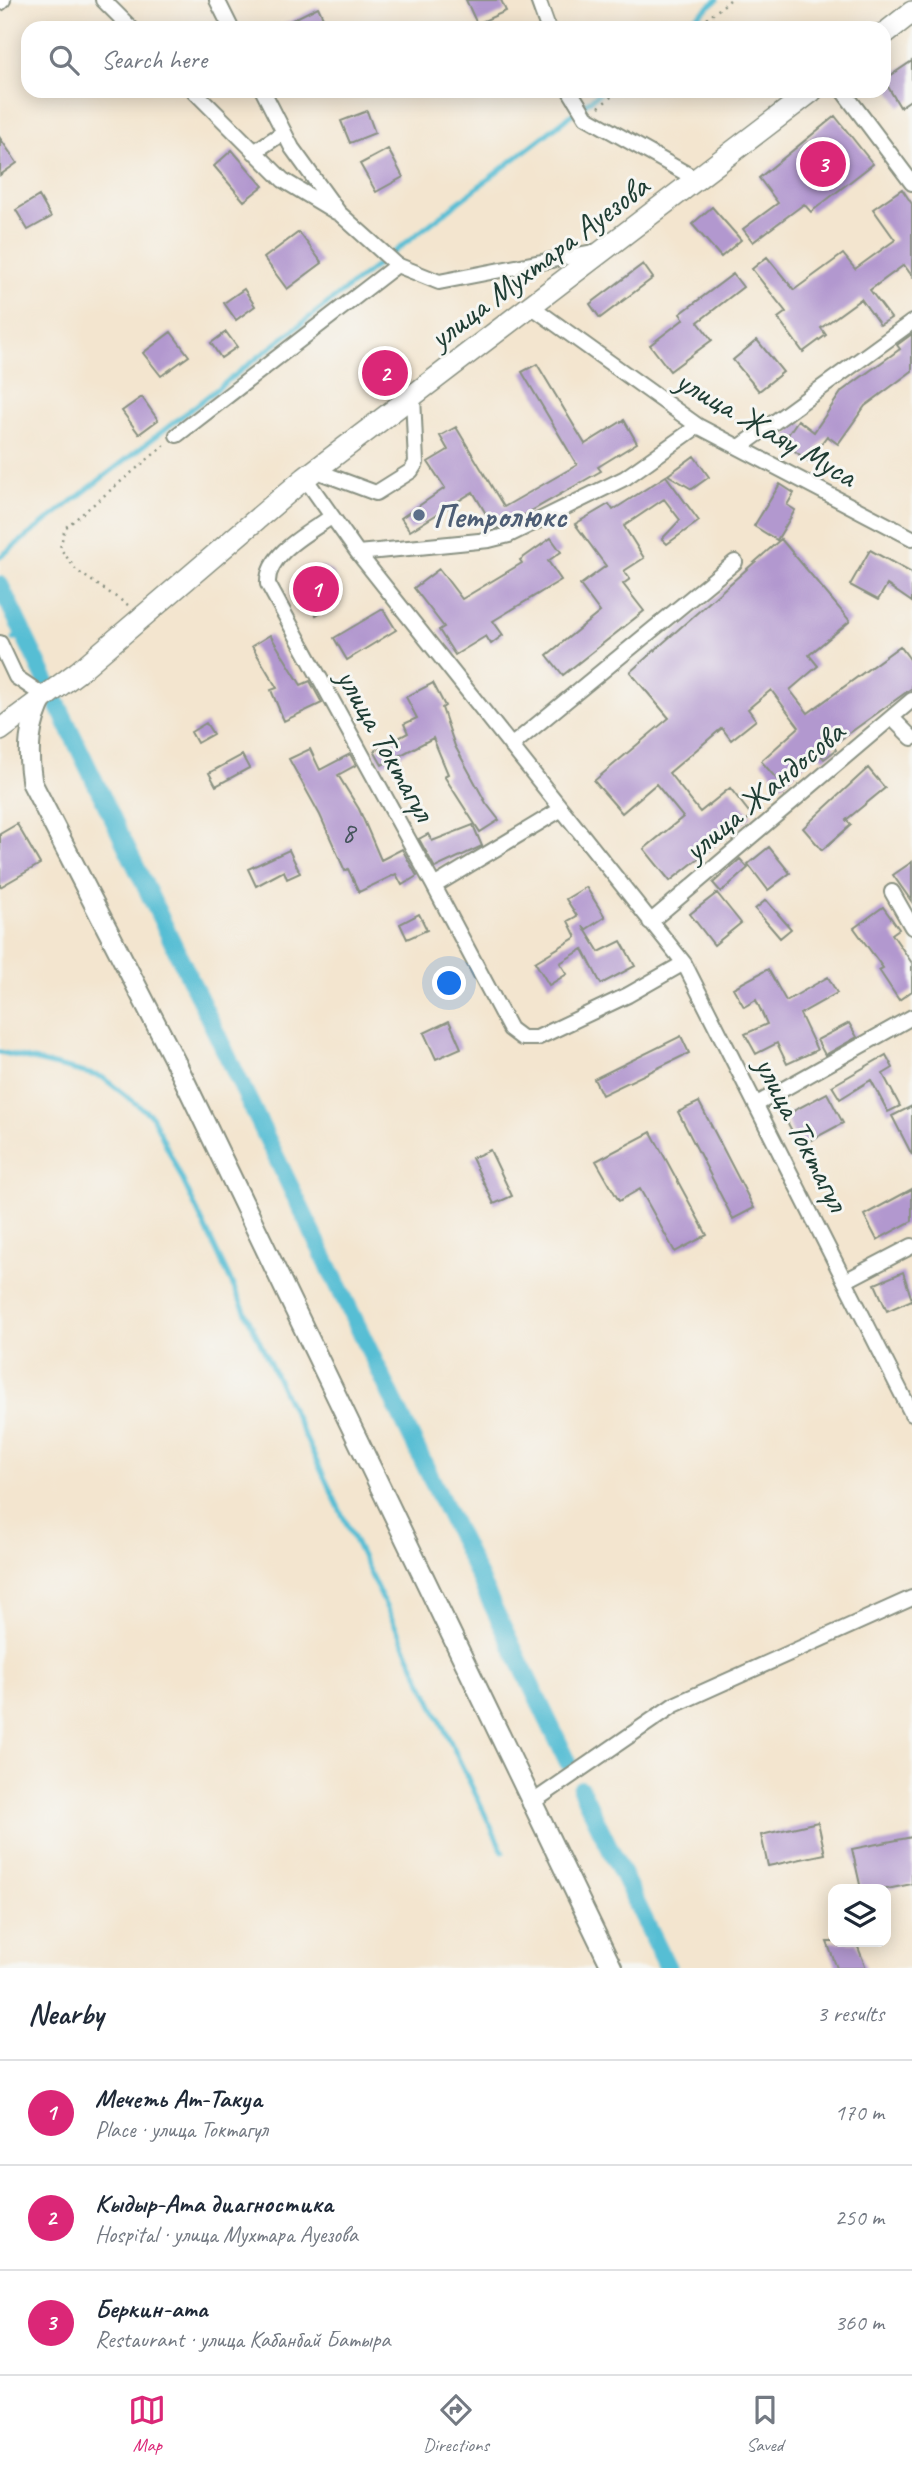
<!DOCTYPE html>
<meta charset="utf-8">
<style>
:root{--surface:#fff;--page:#f6f6f7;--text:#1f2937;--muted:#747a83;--line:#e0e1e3;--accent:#db2777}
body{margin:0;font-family:Caveat,sans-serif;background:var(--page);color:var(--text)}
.controls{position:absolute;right:21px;bottom:21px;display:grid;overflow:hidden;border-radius:14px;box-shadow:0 4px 18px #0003}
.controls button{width:63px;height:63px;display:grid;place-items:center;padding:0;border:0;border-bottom:2px solid var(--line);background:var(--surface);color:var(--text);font:35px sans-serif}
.you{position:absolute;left:450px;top:984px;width:24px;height:24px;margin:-18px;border:5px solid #fff;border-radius:50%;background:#1a73e8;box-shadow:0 0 0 10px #1a73e833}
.badge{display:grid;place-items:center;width:46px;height:46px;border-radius:50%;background:var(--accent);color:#fff;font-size:23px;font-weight:700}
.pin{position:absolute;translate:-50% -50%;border:4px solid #fff;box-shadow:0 2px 7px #0006}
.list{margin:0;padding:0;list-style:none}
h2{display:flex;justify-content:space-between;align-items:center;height:91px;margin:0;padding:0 28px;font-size:30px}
h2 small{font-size:23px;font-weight:400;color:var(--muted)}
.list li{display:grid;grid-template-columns:46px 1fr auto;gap:21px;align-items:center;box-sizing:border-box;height:105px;padding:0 28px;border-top:2px solid var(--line)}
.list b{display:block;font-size:26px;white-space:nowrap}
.list p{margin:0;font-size:23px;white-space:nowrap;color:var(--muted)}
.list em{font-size:23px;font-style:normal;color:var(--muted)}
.icon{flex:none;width:38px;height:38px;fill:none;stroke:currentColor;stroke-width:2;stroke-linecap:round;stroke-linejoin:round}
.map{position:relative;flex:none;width:912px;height:1968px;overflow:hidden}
.search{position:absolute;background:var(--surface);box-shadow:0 4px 18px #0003;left:21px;right:21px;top:21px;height:77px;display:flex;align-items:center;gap:18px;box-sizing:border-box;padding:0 24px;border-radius:21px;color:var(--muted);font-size:26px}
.sheet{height:406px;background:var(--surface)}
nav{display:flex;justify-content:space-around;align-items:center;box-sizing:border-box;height:98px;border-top:2px solid var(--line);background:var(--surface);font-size:19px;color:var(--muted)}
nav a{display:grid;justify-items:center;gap:4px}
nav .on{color:var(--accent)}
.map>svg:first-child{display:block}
</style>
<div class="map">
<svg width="912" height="1968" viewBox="0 0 912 1968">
<rect width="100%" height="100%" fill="#f6f6f2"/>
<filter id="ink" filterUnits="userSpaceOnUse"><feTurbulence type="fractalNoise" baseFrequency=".0143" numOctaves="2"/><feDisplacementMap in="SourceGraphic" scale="14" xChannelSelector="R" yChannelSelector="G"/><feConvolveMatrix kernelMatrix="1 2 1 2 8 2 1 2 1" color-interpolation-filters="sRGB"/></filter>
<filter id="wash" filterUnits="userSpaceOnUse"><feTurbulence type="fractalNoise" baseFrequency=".00686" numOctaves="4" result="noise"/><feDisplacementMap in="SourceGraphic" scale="28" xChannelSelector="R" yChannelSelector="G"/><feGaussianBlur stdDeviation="1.57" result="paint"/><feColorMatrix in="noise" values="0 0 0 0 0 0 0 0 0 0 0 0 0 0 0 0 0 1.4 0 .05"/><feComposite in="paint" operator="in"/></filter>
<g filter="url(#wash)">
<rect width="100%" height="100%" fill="#f3e5cf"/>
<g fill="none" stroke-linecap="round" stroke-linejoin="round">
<path stroke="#56bed4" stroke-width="5" d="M682,28L717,0
M0,557L602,91
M13,639L23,633
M0,1052L102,1077L152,1116L503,1852"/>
<path stroke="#56bed4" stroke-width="18" d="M0,585L568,1762
M581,1789L668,1968"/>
</g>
<g id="blocks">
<path fill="#b298cf" d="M466,0H501L506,11L477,24Z
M318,7L328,28H276Z
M912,61V99L900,107L884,80Z
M367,111L375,133L350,143L341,121Z
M835,116L873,164L811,212L804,204L753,242L743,229L778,203L759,178Z
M0,138L17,163L0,175Z
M388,149L403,177L376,192L360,164Z
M232,150L263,186L244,201L214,166Z
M902,189L912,204V276L904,265L870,290L891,318L880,325L861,299L821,328L826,335L803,352L778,318L786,312L752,269L767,257L794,290L843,254L855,269L895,240L873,209Z
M39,196L51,217L28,230L16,210Z
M712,207L741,240L721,257L692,224Z
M299,232L322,263L287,289L264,258Z
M643,264L653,278L600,318L590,304Z
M733,274L743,287L698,322L712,340L670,371L650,345L684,319L680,314Z
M244,289L255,306L236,320L224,303Z
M171,332L189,356L161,376L143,353Z
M226,332L237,347L221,358L211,343Z
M912,334V371L865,406L838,444L827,436L808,461L783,442L798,420L814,432L842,391L900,349L897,345Z
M757,340L783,372L759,391L733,360Z
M537,364L585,444L624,420L637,443L598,467L601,471L505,526L495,529L473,492L410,531L401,518L445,488L428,462L448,450L440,436L456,427L504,507L577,465L522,372Z
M142,397L158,420L139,434L122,411Z
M694,456L709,477L692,489L668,475Z
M666,476L699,521L667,544L662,539L680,520L664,499L624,526L644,558L624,571L630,579L623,584L644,611L563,675L547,655L600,612L580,585L606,566L575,524L609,504L613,510Z
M780,484L794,493L787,505L795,510L777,540L754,526Z
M551,538L561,552L548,561L561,580L493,621L503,635L491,644L486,636L455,655L439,630L444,627L414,588L439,569L462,599L522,563L520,560Z
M781,539L850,621L809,655L818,666L790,690L808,713L900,646L912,662V688L833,745L836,750L824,759L818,752L782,785L761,761L799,727L771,690L748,709L756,720L731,740L722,728L669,773L700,812L730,788L752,816L670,881L644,849L683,817L656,784L622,813L594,781L669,718L630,672Z
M870,550L912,573V602L887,585L878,600L850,585Z
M322,566L334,573L336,603L316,615L309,603L297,596L298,582Z
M383,609L396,630L347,660L334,638Z
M270,635L301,685L310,681L322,703L284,721L271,690L277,688L252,646Z
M433,683L445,706L442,708L455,746L486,803L499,820L480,832L444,776L448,774L433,738L382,765L374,751L408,733L404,724L417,718L406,697Z
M206,723L213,734L197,743L191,732Z
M310,749L320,770L350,754L356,765L338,775L359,809L381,860L402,849L417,876L402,885L396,874L359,892L348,869L345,871L320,815L289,759Z
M242,755L249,768L216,786L209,773Z
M868,768L885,788L846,820L851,825L822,850L803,828Z
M17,824L40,864L0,887V834Z
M473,825L482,846L435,868L419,839L428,834L432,841Z
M769,847L790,873L768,890L748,864Z
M289,850L300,873L287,879L284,871L256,886L248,869Z
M740,859L748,868L721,892L713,883Z
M912,862V902L893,875Z
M586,887L605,917L585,930L583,926L599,952L621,941L635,966L601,984L583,949L560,963L567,974L549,985L535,962L576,937L568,921L577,916L566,899Z
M717,893L741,923L714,945L690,914Z
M766,900L791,929L780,938L755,909Z
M883,907L899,929L892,934L912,963V991L899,1000L879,970L883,968L854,928Z
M419,914L427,930L407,939L400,924Z
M768,969L786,1001L828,977L837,993L800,1014L817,1050L787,1064L777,1043L756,1054L745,1034L767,1024L756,1000L744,1007L733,988Z
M449,1021L461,1048L436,1059L424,1033Z
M849,1023L857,1037L825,1055L817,1040Z
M681,1036L689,1053L602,1095L594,1079Z
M886,1055L893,1068L883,1074L900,1106L888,1112L871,1080L840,1099L832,1086Z
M827,1093L843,1123L800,1146L784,1116Z
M699,1102L754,1208L733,1219L678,1112Z
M912,1106V1155L892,1116Z
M651,1132L707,1235L675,1252L640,1189L619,1201L596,1161Z
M490,1150L512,1196L494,1204L472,1158Z
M912,1189V1221L877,1240L864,1215Z
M903,1272L912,1300L887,1311L875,1284Z
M818,1822L825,1854L768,1866L761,1835Z
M912,1837V1884L887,1889H861L852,1849Z
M827,1942H856L866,1968H837Z"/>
</g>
</g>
<g filter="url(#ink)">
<use href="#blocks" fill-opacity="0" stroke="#899182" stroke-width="2"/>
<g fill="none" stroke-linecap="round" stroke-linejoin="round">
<g stroke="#899182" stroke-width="18">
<path id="minor" d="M103,0L131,28
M217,0L231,28
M538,0L548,28
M0,3L3,0
M194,91L283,180L336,212
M263,91L292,148L339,213L397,265L439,282L598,251
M570,91L586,117L696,179
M843,91L912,183
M254,152L284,132
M531,306L698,426L912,538
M177,435L397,265
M740,447L912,322
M314,470L376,493L411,471L416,463L413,396
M305,478L358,553L684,963L912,1414
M331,517C310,532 266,554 268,584L434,886L560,810
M358,553L489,540L509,535L625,478L698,426
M0,643L16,677L44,696
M892,718L912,738
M511,746L735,562
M434,886L510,1029L522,1038H537L628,995L684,963
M892,892L912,927
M650,922L912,700
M757,1104L912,1017
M847,1280L912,1246
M530,1804L674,1705L912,1598"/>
</g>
<g stroke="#899182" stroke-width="23">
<path id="secondary" d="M44,696C28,725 27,752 32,783L177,1065L612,1968"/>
</g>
<g stroke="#899182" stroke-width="24">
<path id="primary" d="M884,34L912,12
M0,730L78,672L305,478L812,91"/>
</g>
<path stroke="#899182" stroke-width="2.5" stroke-dasharray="2 5" stroke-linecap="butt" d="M696,28L730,0
M599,107L618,91
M128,605L77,571L60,548L65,528L166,444"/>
<use href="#minor" stroke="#fff" stroke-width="14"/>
<use href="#secondary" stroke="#fff" stroke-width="19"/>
<use href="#primary" stroke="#fff" stroke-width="21"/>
</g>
</g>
<circle fill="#5c6f8a" stroke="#f6f6f2" stroke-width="2.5" cx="419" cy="515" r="7"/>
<g text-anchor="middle" stroke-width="6" stroke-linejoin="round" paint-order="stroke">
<g font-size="30" fill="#44545b">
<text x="348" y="842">8</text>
</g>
<g font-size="33" fill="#1f3d34" stroke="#f6f6f2">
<text transform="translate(538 261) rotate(-37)" y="12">улица Мухтара Ауезова</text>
<text transform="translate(767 427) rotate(30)" y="12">улица Жаяу Муса</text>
<text transform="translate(387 744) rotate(61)" y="12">улица Токтагул</text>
<text transform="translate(763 790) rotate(-40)" y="12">улица Жандосова</text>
<text transform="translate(803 1133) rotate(63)" y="12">улица Токтагул</text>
</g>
<g font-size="33" font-weight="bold" fill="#4e5e75" stroke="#f6f6f2" text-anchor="start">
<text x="433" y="527">Петролюкс</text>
</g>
</g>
</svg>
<div class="controls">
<button><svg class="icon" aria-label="layers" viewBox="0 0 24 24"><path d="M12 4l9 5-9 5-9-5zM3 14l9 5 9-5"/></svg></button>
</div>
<div class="you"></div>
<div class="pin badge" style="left:316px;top:589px">1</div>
<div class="pin badge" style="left:385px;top:373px">2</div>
<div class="pin badge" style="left:823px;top:164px">3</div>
<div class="search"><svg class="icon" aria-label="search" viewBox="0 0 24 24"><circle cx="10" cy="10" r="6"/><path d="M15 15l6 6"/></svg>Search here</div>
</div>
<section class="sheet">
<h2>Nearby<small>3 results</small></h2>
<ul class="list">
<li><span class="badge">1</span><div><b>Мечеть Ат-Такуа</b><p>Place · улица Токтагул</p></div><em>170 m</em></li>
<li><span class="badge">2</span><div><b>Кыдыр-Ата диагностика</b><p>Hospital · улица Мухтара Ауезова</p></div><em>250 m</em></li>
<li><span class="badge">3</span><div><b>Беркин-ата</b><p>Restaurant · улица Кабанбай Батыра</p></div><em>360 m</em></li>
</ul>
</section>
<nav>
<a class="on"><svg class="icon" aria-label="map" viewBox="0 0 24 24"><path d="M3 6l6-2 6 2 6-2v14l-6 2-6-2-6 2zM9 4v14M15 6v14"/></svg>Map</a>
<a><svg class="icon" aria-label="directions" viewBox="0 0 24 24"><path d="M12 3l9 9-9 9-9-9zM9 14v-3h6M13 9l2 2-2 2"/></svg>Directions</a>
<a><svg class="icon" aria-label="saved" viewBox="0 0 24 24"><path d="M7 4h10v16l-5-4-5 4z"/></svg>Saved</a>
</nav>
